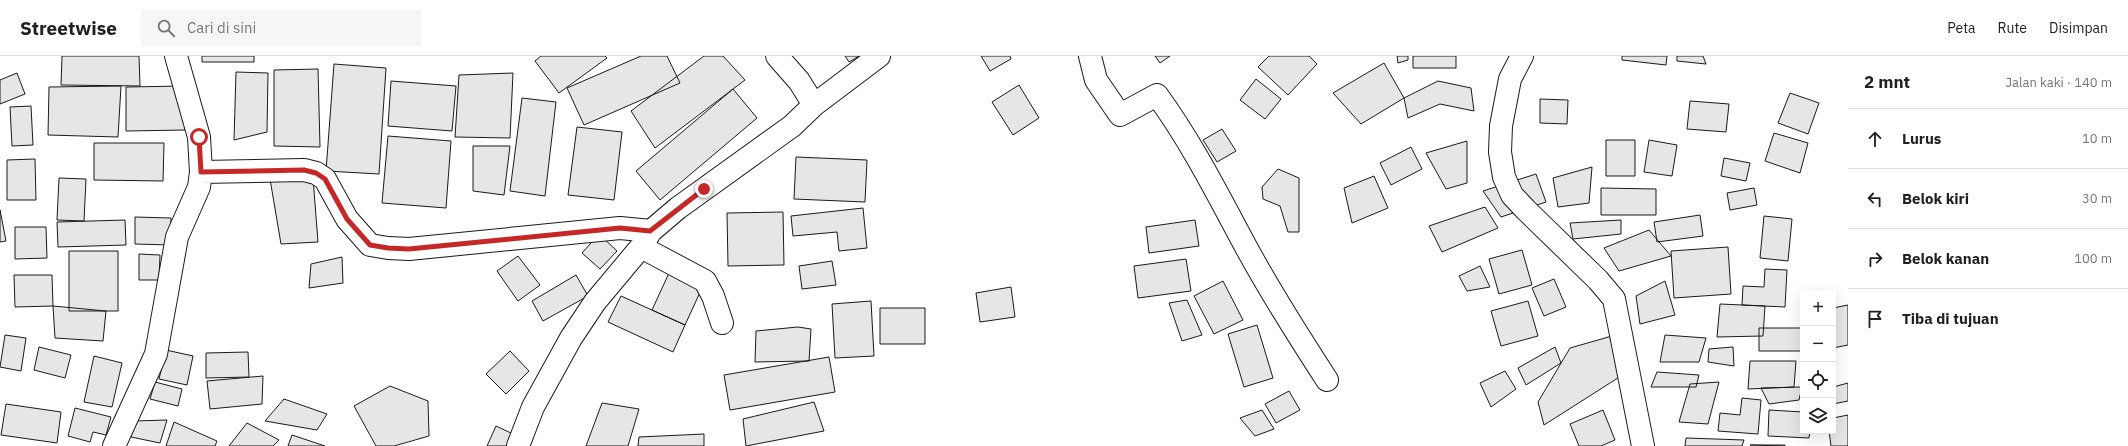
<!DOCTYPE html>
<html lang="id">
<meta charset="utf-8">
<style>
:root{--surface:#fff;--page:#f6f6f6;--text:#202124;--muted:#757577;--line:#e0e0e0}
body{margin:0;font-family:"IBM Plex Sans",sans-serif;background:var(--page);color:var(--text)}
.controls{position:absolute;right:12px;bottom:12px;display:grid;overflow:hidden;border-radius:0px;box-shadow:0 4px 16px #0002}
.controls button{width:36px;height:36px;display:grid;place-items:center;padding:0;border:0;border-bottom:1px solid var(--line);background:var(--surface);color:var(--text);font:20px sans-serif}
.stop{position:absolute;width:12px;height:12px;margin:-9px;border:3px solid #c62828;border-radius:50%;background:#fff}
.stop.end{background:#c62828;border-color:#fff;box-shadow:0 1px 4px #0008}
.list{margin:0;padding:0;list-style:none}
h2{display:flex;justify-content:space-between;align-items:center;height:52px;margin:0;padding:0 16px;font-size:17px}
h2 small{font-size:13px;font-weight:400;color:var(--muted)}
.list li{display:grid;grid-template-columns:26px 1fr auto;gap:12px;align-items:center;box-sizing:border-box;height:60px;padding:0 16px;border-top:1px solid var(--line)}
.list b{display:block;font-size:15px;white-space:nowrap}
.list em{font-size:13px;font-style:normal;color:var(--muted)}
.icon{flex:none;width:22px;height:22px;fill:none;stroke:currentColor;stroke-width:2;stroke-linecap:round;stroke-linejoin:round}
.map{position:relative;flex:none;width:1848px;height:390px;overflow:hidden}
header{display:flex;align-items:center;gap:24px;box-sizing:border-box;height:56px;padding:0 20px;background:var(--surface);border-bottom:1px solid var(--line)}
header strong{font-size:19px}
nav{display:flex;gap:22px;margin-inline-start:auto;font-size:14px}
.search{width:280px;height:36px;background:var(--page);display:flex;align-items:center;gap:10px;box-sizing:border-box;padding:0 14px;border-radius:0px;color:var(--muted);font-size:15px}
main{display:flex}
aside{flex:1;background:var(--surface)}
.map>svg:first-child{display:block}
</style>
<header>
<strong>Streetwise</strong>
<div class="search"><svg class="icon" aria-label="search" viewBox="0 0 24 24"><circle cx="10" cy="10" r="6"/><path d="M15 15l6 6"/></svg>Cari di sini</div>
<nav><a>Peta</a><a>Rute</a><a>Disimpan</a></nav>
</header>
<main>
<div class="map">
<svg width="1848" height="390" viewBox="0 0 1848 390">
<rect width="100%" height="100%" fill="#fff"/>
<path fill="#e6e6e6" stroke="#1a1a1a" d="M62,0H139L140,30L61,29Z
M202,0H254V6H202Z
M541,0H605L607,2L559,37L535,5Z
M641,0H667L680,27L584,69L567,32Z
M704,0H723L745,24L655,92L631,55Z
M845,0H859L849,6Z
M981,0H1010L1011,3L990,15Z
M1155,0H1170L1160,7Z
M1269,0H1309L1317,8L1288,39L1258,11Z
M1397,0H1408V4L1398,7Z
M1413,0H1456V12H1413Z
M1622,0H1667L1666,9L1622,4Z
M1677,0H1703L1706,8L1677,5Z
M1384,7L1404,42L1361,68L1333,37Z
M334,8L386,12L379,118L326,115Z
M318,13L320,91L274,90V14Z
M236,16L268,17L267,76L234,84Z
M17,17L25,38L0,48V24Z
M513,17L510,82L455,81L459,19Z
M1256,23L1281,43L1265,63L1240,44Z
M391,25L456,30L452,75L388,70Z
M1438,25L1471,32L1474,55L1440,48L1408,62L1404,42Z
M1019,29L1039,62L1013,79L992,46Z
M121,30L118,81L48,79L49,31Z
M184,30L185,74L126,75V31Z
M733,33L757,62L660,144L636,115Z
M1790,37L1819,47L1808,78L1778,67Z
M522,42L556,46L545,140L510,135Z
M1540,43L1568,44L1567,68L1540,67Z
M1690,45L1729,48L1726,76L1687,73Z
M31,50L33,89L12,90L10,51Z
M577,71L622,76L614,144L568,139Z
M1222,73L1236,95L1217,106L1203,84Z
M1774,77L1808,87L1800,117L1765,105Z
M388,80L451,85L446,152L382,147Z
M1606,84H1635V120H1606Z
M1649,84L1677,89L1672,120L1644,116Z
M1467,85V127L1446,133L1426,97Z
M94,87H164L163,125L94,124Z
M473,90H510L504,139L473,135Z
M1411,91L1422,113L1391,129L1380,107Z
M796,101L867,104L865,146L794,143Z
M1724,102L1750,107L1746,125L1721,120Z
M35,103L36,144H7V104Z
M1592,111L1589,147L1558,151L1553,122Z
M1278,113L1299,122V176H1288L1280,150L1263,143L1262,131Z
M1536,118L1546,146L1501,161L1483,135Z
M1374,120L1388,152L1352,167L1344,132Z
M59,122L86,123L84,165L57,164Z
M313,122L318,186L281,188L270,123Z
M1601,132L1656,133V159H1601Z
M1754,132L1757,149L1730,154L1727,137Z
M1485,151L1498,172L1442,196L1429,170Z
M863,152L867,192L839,195L837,176L793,180L791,160Z
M0,154L6,185L0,186Z
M783,156L784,209L728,210L727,157Z
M1700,159L1703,180L1657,186L1654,166Z
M1764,160L1792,163L1788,205L1760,202Z
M135,161L171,162L170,189L135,188Z
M125,164L126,189L58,191L57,166Z
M1195,164L1199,190L1149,197L1146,171Z
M1621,164V178L1573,183L1570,167Z
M15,171H46L47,202L15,203Z
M1649,174L1671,200L1619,215L1604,192Z
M599,178L617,195L600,213L582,197Z
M1728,191L1731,238L1674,242L1671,195Z
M1522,194L1532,229L1499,238L1489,203Z
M69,195H118V255H69Z
M139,198L160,199L159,224H139Z
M518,200L540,229L518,245L497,215Z
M342,201L343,227L309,232L311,208Z
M1186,203L1191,235L1138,242L1134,210Z
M832,205L836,229L802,233L799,210Z
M1480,210L1490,231L1467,235L1459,220Z
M1765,213L1787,214L1785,251L1742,249L1743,230L1764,231Z
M669,217L702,232L685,269L652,254Z
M14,219H52L53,250L15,251Z
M576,219L588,240L543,265L532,245Z
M1554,223L1566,251L1544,260L1532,232Z
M1223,225L1243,264L1214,278L1194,240Z
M1665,225L1675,259L1640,268L1636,240Z
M1011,231L1015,261L980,266L976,237Z
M621,240L685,269L673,296L608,266Z
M1187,244L1202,279L1182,285L1169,247Z
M871,245L874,300L835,302L832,248Z
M1528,245L1538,280L1501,290L1491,255Z
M1720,248L1765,250L1763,280L1717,281Z
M1848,249V289L1833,292V252Z
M53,250L106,255L103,285L55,282Z
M880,252H925V288H880Z
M1257,269L1273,322L1244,331L1228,278Z
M798,271L811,273L809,305L755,306L756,275Z
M1759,272H1803V295H1759Z
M5,279L26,282L21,315L0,311Z
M1665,279L1706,282L1699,306H1660Z
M1612,280L1621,320L1544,369L1538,346L1570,292Z
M39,291L71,299L65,322L34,314Z
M1555,291L1561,307L1526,329L1518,312Z
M1733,291L1734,310L1708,306L1709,293Z
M166,294L193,300L187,329L159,323Z
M510,295L529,315L506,338L486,318Z
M248,296L249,321L206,322V297Z
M94,300L122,307L112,351L84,346Z
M829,301L835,336L730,354L724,319Z
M1750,305H1796L1794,331L1748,333Z
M1505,315L1516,333L1491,351L1480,327Z
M1657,316L1699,319L1696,331H1651Z
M263,320L262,348L210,353L207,325Z
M155,326L182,333L178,350L150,343Z
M1719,326L1708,368L1679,366L1690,328Z
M1848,327V345L1833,348V331Z
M390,330L428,345L429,380L394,390H376L354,350Z
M1802,331L1799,344L1769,348L1761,332Z
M1289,335L1300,354L1276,367L1265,348Z
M1742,342L1761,344L1758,378L1718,375L1720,357L1740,359Z
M284,343L327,358L317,374L265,365Z
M814,346L824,375L746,390L743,363Z
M602,347L639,353L628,390H586Z
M6,348L61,356L57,387L1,379Z
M75,352L111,361L106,379L93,376L90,386L68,380Z
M1262,354L1274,373L1255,380L1240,362Z
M1603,354L1615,384L1601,390H1579L1570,368Z
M1769,354L1803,356V375H1810L1809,382L1768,380Z
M1848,359V390H1831L1829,375H1833V362Z
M167,364L160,387L131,381L133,365Z
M174,366L217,385L215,390H166Z
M247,367L279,384L273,390H229Z
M496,370L513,378L507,390H487Z
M704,378V390H638L639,381Z
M292,379L325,390H288Z
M1686,382L1744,384L1742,390H1685Z
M1750,389H1785V390Z"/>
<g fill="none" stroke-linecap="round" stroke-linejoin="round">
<g stroke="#1a1a1a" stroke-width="24">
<path id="minor" d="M777,0L799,25L814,49
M1090,0L1096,24L1120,59L1157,39C1192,87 1218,139 1246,191C1271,237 1299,281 1327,324
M1522,0L1510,23L1501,70L1500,96L1504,121L1512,139L1526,154L1598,224L1614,243L1643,390
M201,116L304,114L316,117L325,123L347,163L370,189L388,192L409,193L620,172L651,175
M641,191L705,225L713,240L722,267
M114,390L156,298L177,181L199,131L201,116L199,81L176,0
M518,390L533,351L571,282L595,246L641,191L651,175L678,152L792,70L814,49L879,0"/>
</g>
<use href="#minor" stroke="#fff" stroke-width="22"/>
</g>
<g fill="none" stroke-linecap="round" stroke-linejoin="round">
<path stroke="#c62828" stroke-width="5" d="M199,81L201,116L304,114L316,117L325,123L347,163L370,189L388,192L409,193L620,172L650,175L704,133"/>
</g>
</svg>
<div class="controls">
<button>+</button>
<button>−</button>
<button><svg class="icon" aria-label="locate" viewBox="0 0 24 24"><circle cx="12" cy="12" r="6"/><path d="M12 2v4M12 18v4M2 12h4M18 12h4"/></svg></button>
<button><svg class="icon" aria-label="layers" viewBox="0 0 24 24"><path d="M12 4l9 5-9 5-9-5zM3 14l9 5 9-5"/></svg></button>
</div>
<div class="stop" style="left:199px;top:81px"></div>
<div class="stop end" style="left:704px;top:133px"></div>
</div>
<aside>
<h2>2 mnt<small>Jalan kaki · 140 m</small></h2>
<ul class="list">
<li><svg class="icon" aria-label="ahead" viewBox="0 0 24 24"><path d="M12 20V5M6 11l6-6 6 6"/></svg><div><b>Lurus</b></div><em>10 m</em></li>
<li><svg class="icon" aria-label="left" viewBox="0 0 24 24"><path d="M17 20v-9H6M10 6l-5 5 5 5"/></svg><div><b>Belok kiri</b></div><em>30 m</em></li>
<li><svg class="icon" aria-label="right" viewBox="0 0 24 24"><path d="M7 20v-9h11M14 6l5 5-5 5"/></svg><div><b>Belok kanan</b></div><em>100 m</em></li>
<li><svg class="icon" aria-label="arrive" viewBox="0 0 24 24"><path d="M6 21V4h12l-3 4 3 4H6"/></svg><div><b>Tiba di tujuan</b></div></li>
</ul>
</aside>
</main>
